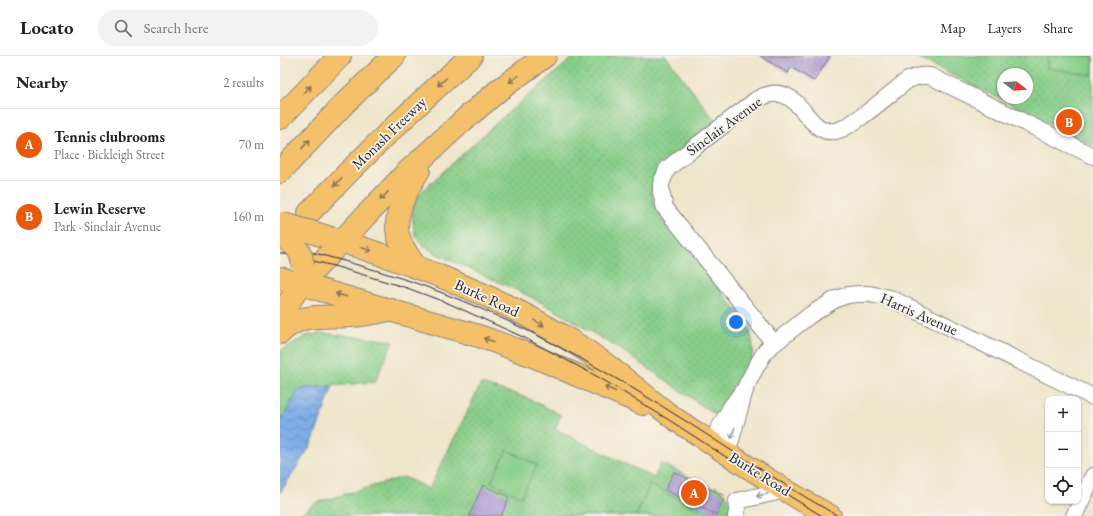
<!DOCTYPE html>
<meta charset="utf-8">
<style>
:root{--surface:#fff;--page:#f2f2f2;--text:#202124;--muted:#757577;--line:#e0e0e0;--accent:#ea580c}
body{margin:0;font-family:"EB Garamond",serif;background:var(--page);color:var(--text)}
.controls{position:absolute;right:12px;bottom:12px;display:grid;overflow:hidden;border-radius:8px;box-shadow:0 1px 3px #0004}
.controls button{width:36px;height:36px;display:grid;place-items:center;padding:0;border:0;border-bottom:1px solid var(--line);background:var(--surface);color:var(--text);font:20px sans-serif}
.compass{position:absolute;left:717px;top:12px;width:36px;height:36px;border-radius:50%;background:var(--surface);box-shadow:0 1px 3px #0004;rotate:107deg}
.you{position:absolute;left:456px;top:266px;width:14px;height:14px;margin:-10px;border:3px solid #fff;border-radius:50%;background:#1a73e8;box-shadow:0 0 0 6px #1a73e833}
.badge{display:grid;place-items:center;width:26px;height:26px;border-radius:50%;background:var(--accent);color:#fff;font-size:13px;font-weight:700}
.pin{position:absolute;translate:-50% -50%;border:2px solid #fff;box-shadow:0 1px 4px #0006}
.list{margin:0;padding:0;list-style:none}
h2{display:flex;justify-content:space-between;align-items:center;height:52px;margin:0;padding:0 16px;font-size:17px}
h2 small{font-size:13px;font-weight:400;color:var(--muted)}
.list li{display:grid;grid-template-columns:26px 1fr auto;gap:12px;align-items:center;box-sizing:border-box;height:72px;padding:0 16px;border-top:1px solid var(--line)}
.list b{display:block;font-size:15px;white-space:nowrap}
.list p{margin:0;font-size:13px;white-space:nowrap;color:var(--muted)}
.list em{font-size:13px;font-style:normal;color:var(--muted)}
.icon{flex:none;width:22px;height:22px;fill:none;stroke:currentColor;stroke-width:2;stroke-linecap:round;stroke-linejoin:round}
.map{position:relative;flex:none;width:813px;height:460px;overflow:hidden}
header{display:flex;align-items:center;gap:24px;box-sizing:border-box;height:56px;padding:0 20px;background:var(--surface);border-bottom:1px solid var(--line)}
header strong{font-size:19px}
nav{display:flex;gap:22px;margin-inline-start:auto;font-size:14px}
.search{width:280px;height:36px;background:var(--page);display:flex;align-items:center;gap:10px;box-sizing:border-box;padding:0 14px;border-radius:22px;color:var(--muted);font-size:15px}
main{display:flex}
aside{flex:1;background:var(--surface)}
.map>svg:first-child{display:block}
</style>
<header>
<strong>Locato</strong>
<div class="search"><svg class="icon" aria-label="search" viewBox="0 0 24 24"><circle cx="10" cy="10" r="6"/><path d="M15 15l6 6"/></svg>Search here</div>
<nav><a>Map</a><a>Layers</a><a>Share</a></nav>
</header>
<main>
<aside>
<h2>Nearby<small>2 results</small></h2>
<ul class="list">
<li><span class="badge">A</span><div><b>Tennis clubrooms</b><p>Place · Bickleigh Street</p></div><em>70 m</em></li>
<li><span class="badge">B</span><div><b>Lewin Reserve</b><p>Park · Sinclair Avenue</p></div><em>160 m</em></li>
</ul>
</aside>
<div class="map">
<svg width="813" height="460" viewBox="0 0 813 460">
<defs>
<pattern id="green-dots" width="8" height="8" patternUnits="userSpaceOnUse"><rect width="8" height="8" fill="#88ce89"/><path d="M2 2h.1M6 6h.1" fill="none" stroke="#75b177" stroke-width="1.8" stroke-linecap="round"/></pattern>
<pattern id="water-waves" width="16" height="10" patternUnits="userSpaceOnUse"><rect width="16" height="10" fill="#7eade8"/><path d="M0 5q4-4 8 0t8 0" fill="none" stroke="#678cbd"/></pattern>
<pattern id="building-back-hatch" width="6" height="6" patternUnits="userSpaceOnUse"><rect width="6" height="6" fill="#ab9bd4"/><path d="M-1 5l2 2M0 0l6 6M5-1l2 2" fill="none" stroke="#8b7ead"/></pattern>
</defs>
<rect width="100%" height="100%" fill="#f7f3e8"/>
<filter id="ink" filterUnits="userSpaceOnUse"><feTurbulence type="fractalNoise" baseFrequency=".025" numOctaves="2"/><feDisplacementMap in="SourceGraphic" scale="8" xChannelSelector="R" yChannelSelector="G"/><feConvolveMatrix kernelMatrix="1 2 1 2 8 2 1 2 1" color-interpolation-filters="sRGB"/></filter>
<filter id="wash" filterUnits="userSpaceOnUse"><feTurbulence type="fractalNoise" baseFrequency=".012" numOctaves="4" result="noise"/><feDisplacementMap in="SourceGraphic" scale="16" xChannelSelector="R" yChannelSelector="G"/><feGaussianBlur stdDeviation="0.9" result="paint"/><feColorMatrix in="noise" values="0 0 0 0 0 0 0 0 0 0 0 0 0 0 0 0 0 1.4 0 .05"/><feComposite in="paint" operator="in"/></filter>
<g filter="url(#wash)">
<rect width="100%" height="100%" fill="#efe5ca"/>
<path fill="url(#green-dots)" stroke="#557862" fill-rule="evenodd" d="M295,0H386L430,58L436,64L386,104C372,118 368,134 376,153L465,265C470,274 473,284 473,295C472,312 448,346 436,359L346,297L275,254L241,236L157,198L143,189L135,179L133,167L132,157L134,147L141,136L221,63Z
M634,0H813V89ZM723,18H747V42H723Z
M42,277L113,285L95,326L19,333L0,366V295L26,280Z
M201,328L245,341L281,359L275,373L374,422L381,407L434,433L435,430L443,436L451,445L449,460H18L35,447L124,421L149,433Z"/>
<path fill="#88ce89" stroke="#557862" d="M768,0H813V19L767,12Z
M227,394L257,409L241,441L211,426Z
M370,429L434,460H356Z"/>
<path fill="url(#water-waves)" stroke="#506892" d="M53,330L32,387L0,437V366L19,333Z"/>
<g id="blocks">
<path fill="url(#building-back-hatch)" d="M480,0H550L534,25L511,11L508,17Z
M394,416L445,440L437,459L385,434Z
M203,429L229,441L221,460H189Z"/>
</g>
</g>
<g filter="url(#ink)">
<use href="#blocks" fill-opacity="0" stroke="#888482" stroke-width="1"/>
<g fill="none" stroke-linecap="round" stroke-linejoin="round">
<g stroke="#888482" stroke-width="18">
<path id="minor" d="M494,287L385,152L381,136V128L387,113L403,100L476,44C521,18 523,80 555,75C571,73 613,35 628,24C636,20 642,19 650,20L813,100
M431,387L451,351L462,336
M447,398L466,330L476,311L486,294L530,259L556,243L568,239L579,238H589L610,242L813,341
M456,460L458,450L457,445L506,434
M794,460L813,420"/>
</g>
<g stroke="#888482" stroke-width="24">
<path id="primary" d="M38,178C129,206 219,239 299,290C332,310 360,337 391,360C406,371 423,381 439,392C475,416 512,439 550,460
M0,222L202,281L253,300L363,348"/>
</g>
<g stroke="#888482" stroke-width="24">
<path id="motorway" d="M0,62L60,0
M0,116L65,47L114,0
M29,157C81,102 135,50 191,0
M135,210C129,200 121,191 118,179C113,159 128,131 139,114
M0,259L21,228L125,118L185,63L219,34L265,0
M0,277C23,255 43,262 71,260C84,259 98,256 111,254"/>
</g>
<use href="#minor" stroke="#fff" stroke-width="16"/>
<use href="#primary" stroke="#f4c16a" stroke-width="22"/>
<use href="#motorway" stroke="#f4c16a" stroke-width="22"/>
<path stroke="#22223b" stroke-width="1" d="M0,188C44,199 87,211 130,225C197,248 262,280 323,315C403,360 478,415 558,460
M0,197L54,210L127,232L170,248L245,282L320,322L389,364L446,401L542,460"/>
<g stroke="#888482" stroke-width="24" stroke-linecap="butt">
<path id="primary-bridge" d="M0,167L38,178"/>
</g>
<g stroke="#888482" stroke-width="24" stroke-linecap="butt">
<path id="motorway-bridge" d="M1,180C16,189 21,193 23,210"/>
</g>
<use href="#primary-bridge" stroke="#f4c16a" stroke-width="22"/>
<use href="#motorway-bridge" stroke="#f4c16a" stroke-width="22"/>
</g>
<defs><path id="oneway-shaft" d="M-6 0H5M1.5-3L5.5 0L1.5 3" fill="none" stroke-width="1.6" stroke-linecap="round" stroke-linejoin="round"/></defs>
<g stroke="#8b7252">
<use href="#oneway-shaft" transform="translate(234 23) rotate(144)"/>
<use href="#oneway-shaft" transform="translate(162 26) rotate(138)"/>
<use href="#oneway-shaft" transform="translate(27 34) rotate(-46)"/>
<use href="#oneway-shaft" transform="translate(26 88) rotate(-47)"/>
<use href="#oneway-shaft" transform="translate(58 126) rotate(133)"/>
<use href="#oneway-shaft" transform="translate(104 140) rotate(134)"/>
<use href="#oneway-shaft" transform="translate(86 193) rotate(18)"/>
<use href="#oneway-shaft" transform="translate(61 239) rotate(-164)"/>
<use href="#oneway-shaft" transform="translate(259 267) rotate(29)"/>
<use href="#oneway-shaft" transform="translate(209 284) rotate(-161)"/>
<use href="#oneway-shaft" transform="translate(330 333) rotate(-156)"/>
</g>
<g stroke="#9c9ca7">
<use href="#oneway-shaft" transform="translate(453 377) rotate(107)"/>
<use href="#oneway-shaft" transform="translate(482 439) rotate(167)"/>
</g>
</g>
<g text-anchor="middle" stroke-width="3.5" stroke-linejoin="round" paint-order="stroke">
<g font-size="15" fill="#22223b" stroke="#f7f3e8">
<text transform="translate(444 70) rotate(-36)" y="5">Sinclair Avenue</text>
<text transform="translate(109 77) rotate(-44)" y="5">Monash Freeway</text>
<text transform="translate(207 242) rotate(25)" y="5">Burke Road</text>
<text transform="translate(639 258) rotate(24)" y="5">Harris Avenue</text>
<text transform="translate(480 418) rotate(32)" y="5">Burke Road</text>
</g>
</g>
</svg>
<div class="controls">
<button>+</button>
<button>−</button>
<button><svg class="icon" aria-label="locate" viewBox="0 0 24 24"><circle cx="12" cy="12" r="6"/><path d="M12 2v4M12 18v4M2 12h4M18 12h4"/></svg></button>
</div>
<svg class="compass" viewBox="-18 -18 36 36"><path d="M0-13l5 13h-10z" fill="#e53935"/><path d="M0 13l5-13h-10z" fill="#757577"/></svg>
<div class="you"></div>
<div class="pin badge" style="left:414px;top:437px">A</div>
<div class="pin badge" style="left:789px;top:66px">B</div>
</div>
</main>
